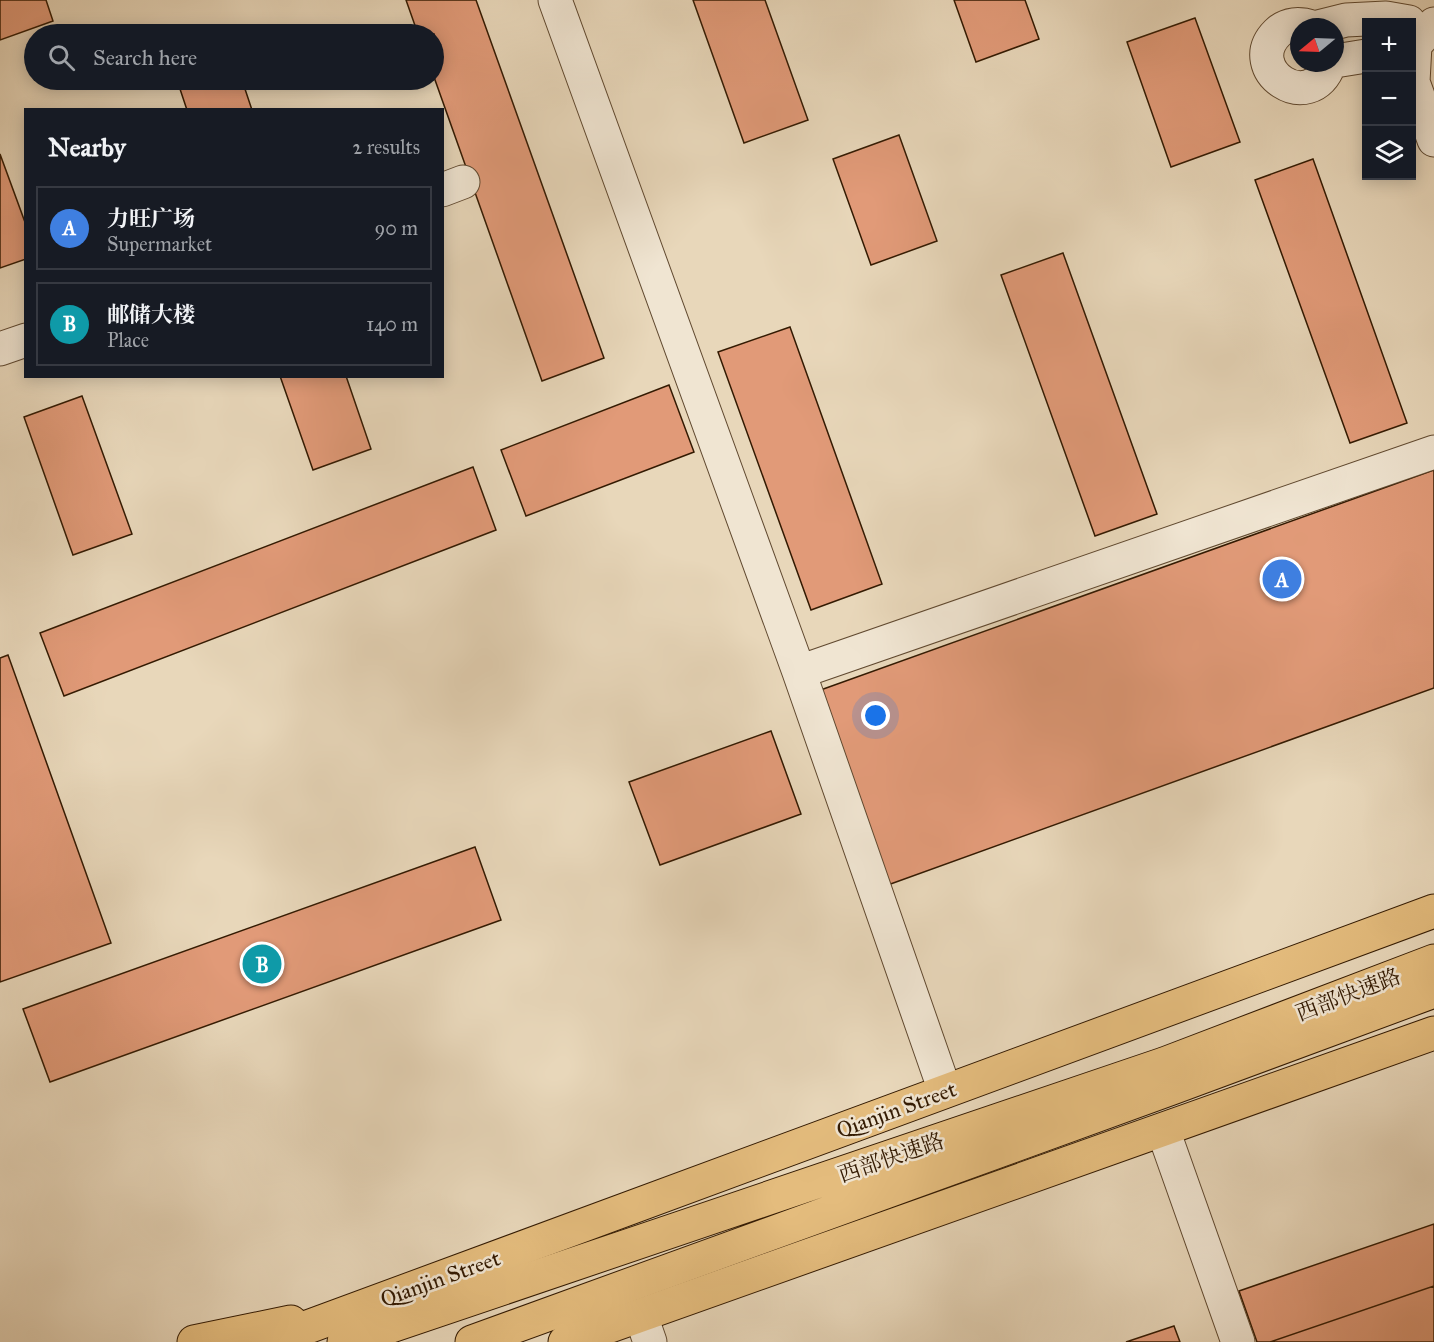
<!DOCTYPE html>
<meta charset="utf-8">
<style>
:root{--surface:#171b24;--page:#20242c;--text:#f1f3f6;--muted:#9ea1a6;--line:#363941;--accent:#7c3aed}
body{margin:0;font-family:"IM FELL Great Primer","Noto Serif SC",serif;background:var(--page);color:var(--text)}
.controls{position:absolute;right:18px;top:18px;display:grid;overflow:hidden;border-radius:0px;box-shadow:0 3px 15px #0003}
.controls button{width:54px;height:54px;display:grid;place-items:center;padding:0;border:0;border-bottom:2px solid var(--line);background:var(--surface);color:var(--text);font:30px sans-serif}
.compass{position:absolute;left:1290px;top:18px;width:54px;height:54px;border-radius:50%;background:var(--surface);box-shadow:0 3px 15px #0003;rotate:251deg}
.you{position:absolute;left:876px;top:716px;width:21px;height:21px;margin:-15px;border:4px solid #fff;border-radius:50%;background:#1a73e8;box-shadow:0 0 0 9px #1a73e833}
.badge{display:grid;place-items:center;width:39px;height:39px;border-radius:50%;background:var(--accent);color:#fff;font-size:20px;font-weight:700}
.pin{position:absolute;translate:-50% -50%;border:3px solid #fff;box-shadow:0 2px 6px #0006}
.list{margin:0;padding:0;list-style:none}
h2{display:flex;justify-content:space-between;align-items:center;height:78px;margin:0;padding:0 24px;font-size:26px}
h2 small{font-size:20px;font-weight:400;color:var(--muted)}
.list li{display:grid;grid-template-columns:39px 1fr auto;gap:18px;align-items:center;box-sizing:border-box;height:84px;margin:0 12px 12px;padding:0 12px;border:2px solid var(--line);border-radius:0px}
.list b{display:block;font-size:22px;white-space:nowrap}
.list p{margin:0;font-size:20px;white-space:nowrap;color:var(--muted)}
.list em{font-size:20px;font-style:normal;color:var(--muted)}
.icon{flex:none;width:33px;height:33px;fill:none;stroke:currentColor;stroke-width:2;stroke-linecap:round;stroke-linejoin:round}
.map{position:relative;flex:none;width:1434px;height:1342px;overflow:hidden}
.search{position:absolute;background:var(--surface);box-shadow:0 3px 15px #0003;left:24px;top:24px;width:420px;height:66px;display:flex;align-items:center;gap:15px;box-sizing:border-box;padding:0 21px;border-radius:33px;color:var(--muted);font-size:22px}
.panel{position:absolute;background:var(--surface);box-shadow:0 3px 15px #0003;left:24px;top:108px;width:420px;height:270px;border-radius:0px}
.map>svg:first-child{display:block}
</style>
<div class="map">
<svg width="1434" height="1342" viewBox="0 0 1434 1342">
<rect width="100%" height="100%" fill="#e8d7ba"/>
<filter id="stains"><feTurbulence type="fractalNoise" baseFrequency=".00333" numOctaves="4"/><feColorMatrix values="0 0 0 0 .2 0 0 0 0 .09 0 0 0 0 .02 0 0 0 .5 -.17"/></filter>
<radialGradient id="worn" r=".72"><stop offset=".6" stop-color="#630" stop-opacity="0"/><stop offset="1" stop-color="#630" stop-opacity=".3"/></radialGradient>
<path fill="#e19a78" stroke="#331a02" stroke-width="1.5" d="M0,0H46L53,21L0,40Z
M406,0H476L604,358L542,381L434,77V34H418Z
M693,0H765L808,120L744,143Z
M954,0H1025L1039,39L976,62Z
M1195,18L1240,142L1171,167L1127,42Z
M223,27L226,34H203Z
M177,80H242L252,110H187Z
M899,135L937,241L871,265L833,159Z
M0,154L26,225V259L0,268Z
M1313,159L1407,423L1350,443L1255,180Z
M1063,253L1157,514L1095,536L1001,275Z
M790,327L882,584L811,610L718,352Z
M280,376H346L371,449L313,470Z
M669,385L694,452L526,516L501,450Z
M82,396L132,534L73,555L24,417Z
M473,467L496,530L64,696L40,633Z
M1434,470V688L885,886L815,692Z
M8,655L111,943L0,982V658Z
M771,731L801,814L660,865L629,782Z
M475,847L501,920L50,1082L23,1009Z
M1434,1224V1286L1270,1342H1257L1239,1291Z
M1434,1286V1342H1270Z
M1174,1326L1180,1342H1126Z"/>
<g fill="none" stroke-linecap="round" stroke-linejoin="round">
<g stroke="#604930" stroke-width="35">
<path id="minor" d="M555,0L799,672L945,1091
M1434,24L1415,45L1413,82L1434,140
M1312,27C1300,23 1287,23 1277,33C1241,69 1310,118 1330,63
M1318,27L1346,20L1386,18L1409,22
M1335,61L1366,56
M442,190L463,182
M0,349L26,340
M799,672L1434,452
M1163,1130L1238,1342
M641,1316L650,1342"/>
</g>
<g stroke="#331a02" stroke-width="35">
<path id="major" d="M194,1342L291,1322
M267,1342L1434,911
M565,1342L1434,1033"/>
</g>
<g stroke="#331a02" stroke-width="35">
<path id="highway" d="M344,1342L1164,1064L1434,961
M472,1342L1172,1088L1434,991"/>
</g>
<use href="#minor" stroke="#f0e5d2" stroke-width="33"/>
<use href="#major" stroke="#e4bc7d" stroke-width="33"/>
<use href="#highway" stroke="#e4bc7d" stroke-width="33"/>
</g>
<g text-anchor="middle" stroke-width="5" stroke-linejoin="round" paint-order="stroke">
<g font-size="22" fill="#331a02" stroke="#f0e5d2">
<text transform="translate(1348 994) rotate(-21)" y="8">西部快速路</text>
<text transform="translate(896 1109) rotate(-20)" y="8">Qianjin Street</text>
<text transform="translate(891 1157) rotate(-19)" y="8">西部快速路</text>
<text transform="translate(440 1278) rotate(-20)" y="8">Qianjin Street</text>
</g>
</g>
<rect width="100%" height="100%" filter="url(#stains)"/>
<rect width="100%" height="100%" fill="url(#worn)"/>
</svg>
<div class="controls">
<button>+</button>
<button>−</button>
<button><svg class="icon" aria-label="layers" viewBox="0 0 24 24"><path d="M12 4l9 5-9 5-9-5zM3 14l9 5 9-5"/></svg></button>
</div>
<svg class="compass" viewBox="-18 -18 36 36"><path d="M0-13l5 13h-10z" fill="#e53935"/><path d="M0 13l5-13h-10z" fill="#9ea1a6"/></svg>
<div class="you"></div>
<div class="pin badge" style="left:1282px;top:579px;background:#3f7fe0">A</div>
<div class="pin badge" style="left:262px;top:964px;background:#0f9aa8">B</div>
<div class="search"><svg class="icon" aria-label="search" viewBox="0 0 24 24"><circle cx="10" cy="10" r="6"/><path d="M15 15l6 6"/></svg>Search here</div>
<section class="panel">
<h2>Nearby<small>2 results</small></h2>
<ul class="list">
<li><span class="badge" style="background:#3f7fe0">A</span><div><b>力旺广场</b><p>Supermarket</p></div><em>90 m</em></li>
<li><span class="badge" style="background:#0f9aa8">B</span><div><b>邮储大楼</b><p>Place</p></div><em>140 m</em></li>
</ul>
</section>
</div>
